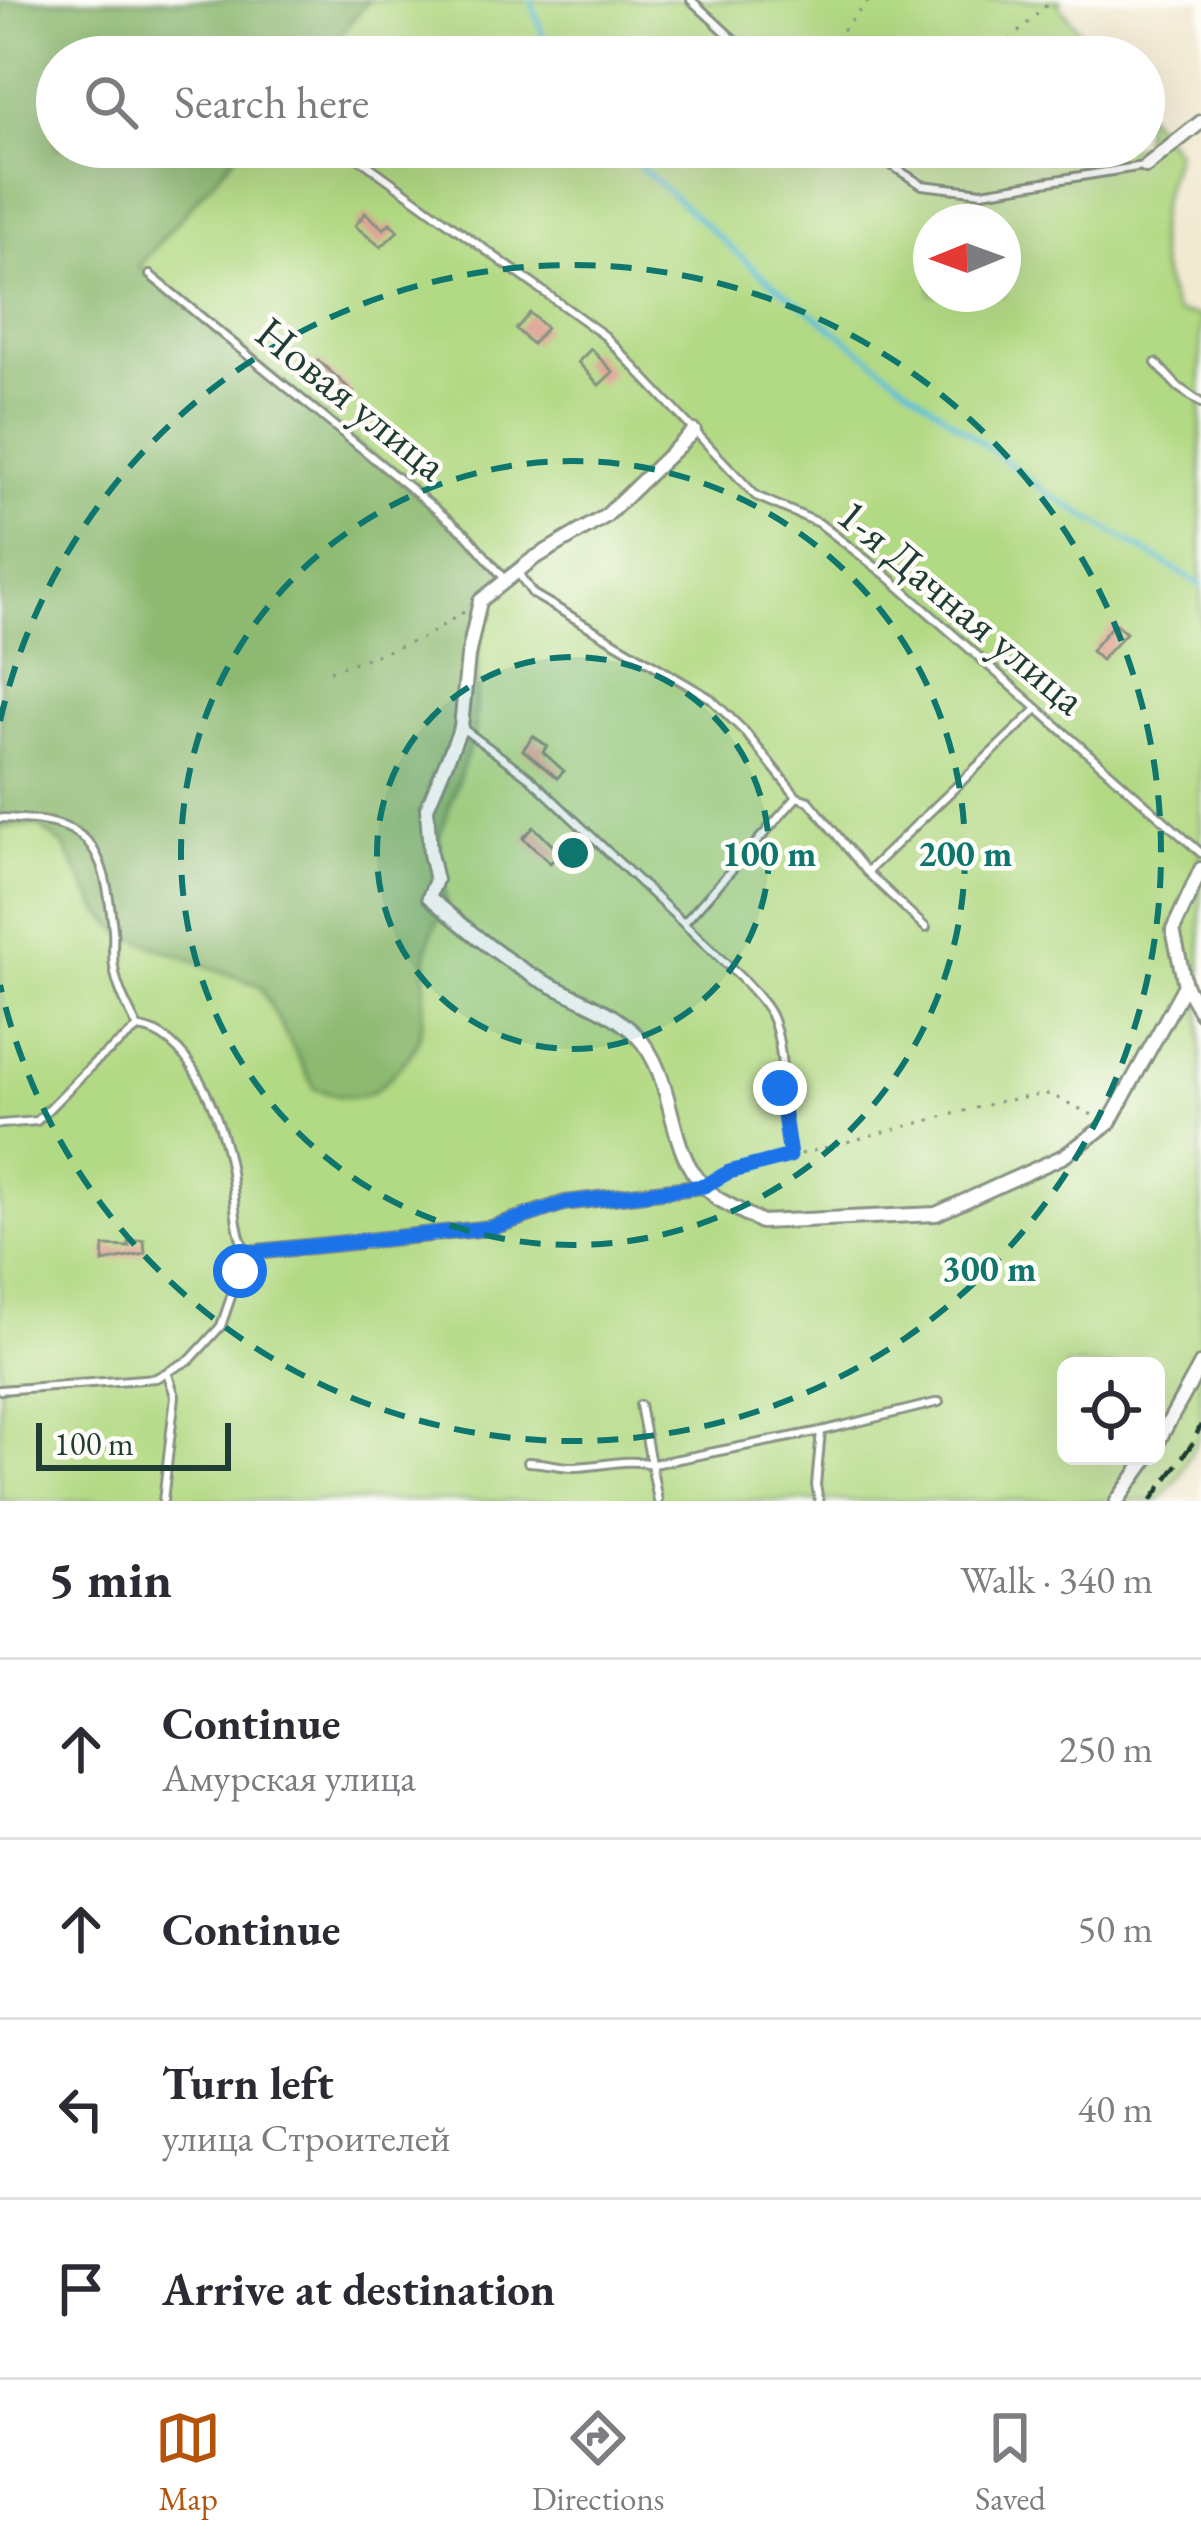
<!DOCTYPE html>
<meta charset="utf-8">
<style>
:root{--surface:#fff;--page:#f7f7f7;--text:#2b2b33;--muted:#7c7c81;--line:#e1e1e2;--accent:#b45309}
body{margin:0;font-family:"EB Garamond",serif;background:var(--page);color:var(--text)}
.controls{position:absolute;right:36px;bottom:36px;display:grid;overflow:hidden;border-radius:18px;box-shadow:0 12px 48px #0002}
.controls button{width:108px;height:108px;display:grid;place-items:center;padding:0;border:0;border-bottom:3px solid var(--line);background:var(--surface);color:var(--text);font:60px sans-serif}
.compass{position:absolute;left:913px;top:204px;width:108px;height:108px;border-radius:50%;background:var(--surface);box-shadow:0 12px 48px #0002;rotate:269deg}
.scale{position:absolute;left:36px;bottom:30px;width:195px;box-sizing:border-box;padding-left:12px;border:6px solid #1f3d34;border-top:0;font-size:33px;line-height:42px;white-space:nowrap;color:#1f3d34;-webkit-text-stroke:9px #fdfcf7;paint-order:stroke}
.stop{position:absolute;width:36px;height:36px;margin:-27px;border:9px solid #1a73e8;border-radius:50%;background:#fff}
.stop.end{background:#1a73e8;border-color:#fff;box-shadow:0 3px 12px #0008}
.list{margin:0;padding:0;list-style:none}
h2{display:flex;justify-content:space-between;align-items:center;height:156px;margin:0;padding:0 48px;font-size:51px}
h2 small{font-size:39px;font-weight:400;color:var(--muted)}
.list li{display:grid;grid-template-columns:78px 1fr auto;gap:36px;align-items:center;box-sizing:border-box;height:180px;padding:0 48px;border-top:3px solid var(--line)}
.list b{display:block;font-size:45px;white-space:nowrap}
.list p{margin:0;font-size:39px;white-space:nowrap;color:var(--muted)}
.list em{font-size:39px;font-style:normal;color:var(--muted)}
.icon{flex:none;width:66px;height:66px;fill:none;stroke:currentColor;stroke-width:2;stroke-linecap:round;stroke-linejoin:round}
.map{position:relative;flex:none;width:1201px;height:1501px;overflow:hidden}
.search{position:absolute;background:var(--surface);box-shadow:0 12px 48px #0002;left:36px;right:36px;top:36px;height:132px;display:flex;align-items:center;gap:30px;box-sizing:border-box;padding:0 42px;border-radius:66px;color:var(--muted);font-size:45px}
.sheet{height:876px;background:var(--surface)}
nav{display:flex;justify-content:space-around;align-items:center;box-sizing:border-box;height:168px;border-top:3px solid var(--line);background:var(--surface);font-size:33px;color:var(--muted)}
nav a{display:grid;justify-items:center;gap:6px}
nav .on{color:var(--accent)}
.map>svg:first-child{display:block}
</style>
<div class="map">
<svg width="1201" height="1501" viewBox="0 0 1201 1501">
<rect width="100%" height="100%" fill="#fdfcf7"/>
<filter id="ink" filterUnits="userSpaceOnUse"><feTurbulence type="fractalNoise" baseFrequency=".00833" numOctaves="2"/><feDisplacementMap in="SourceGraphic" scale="24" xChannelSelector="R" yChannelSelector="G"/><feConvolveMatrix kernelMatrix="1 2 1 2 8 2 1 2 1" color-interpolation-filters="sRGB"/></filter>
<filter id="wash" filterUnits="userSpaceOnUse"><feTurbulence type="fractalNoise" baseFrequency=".004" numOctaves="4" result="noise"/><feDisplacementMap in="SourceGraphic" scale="48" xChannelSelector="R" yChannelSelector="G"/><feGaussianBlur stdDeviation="2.7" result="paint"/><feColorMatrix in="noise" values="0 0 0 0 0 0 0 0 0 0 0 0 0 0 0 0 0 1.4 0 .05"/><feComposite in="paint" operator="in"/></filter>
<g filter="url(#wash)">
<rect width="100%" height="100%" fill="#f2e9d2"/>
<path fill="#b2d983" stroke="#688b5c" stroke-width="3" fill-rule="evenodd" d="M369,0H1061L1058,4L1101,57H320Z
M1144,111L1176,152C1156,216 1148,248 1176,312L1201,316V1433L1177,1480L1158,1501H0V751L417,788L446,909L439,837L475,730L480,617L509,567L139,266L242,147H1144ZM931,222H1003V294H931ZM1066,1366H1156V1456H1066Z"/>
<path fill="#8db971" stroke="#567b52" stroke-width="3" d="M0,0H369L320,57H57V147H242L139,266L509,567L480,617L475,730L439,837L446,910C412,945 435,1005 415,1047C410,1057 399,1067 391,1076C368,1103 347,1100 315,1089L260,986L122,934L98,909L64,846L38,825L0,827Z"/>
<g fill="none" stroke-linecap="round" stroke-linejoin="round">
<path stroke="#5cbedb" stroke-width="4.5" d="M531,0L550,57
M618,147L757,271L1047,493L1201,585"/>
</g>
<g id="blocks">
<path fill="#dca291" d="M365,213L384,229L390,223L398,231L381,247L355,226Z
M530,313L546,328L532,344L516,329Z
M591,349L613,372L599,385L578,362Z
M318,360L353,392L340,405L329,393L333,389L310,370Z
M1114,623L1126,633L1101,660L1091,651Z
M533,736L547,746L543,752L564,771L557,778L523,750Z
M534,827L560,853L550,863L523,838Z
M144,1240L145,1254L103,1262L104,1246L129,1247V1242Z"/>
</g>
</g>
<g filter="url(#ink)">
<use href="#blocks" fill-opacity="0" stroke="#889383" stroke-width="3"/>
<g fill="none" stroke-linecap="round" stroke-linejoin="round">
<g stroke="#889383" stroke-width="12">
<path id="service" d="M691,0L753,57
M343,147L605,336L756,496L819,523L887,576L1201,853
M863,147L922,185L982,192L1143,166
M150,275L466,534L505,579
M1156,363L1178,387L1201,403
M518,573L533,594L710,698L745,732L797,797L809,801L867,872L926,928
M462,728L530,778L741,978C751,989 764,1001 771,1015C788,1053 780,1112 790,1156
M0,818C92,820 103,841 113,929C114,942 112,955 114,967C117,989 128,1008 138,1028
M867,872L1035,711
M684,923L797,797
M0,1124L37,1121L95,1062L138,1028
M0,1390L156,1378L191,1359L221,1326L246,1253C232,1223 236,1192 229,1161C219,1115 190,1033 138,1028
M640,1405L658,1501
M528,1462C545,1462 561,1468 576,1467C604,1466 626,1458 653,1464L821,1431L939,1402
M163,1501L175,1396L167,1372
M819,1501L816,1485L821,1431"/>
</g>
<g stroke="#889383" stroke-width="18">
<path id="minor" d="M1146,166L1201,122
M694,431L606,516L533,559L480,601L468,656L461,727L427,808L430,854L436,880L429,897C461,924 497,955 533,976C566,995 610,1008 637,1036C677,1078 665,1147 704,1186
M1201,869L1173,930L1185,985L1201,1013
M246,1253L490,1228L564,1203L704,1186L718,1199L761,1222L936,1214L1064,1156L1109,1123L1185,985
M1156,1445L1201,1364
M1117,1501L1149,1456"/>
</g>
<path stroke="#889383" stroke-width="3" stroke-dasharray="3 9" stroke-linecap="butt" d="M818,57L870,0
M992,57L1052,0
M896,159L906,147
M330,671L421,639L464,612
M801,1154L1002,1101L1049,1094L1097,1117
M715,1180L780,1159"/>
<use href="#service" stroke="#fff" stroke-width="6"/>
<use href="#minor" stroke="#fff" stroke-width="12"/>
<path stroke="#1f3d34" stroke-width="4.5" stroke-dasharray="18 9" stroke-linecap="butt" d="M1151,1501L1192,1444L1201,1425"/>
</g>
</g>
<g fill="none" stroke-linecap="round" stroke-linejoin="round" filter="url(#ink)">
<path stroke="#1a73e8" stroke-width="15" d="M240,1271L246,1253L490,1228L565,1203L704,1186L729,1172L790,1156L780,1088"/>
</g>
<circle cx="573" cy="853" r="196" fill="#0f766e" fill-opacity=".12"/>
<g fill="none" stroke="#0f766e" stroke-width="6" stroke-dasharray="21 15">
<circle cx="573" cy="853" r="196"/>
<circle cx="573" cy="853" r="392"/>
<path d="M0 721A588 588 0 1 1 0 985"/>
</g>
<g text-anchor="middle" stroke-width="9" stroke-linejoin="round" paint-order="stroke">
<g font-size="45" fill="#1f3d34" stroke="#fdfcf7">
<text transform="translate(352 398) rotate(39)" y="16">Новая улица</text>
<text transform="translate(962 606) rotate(40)" y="16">1-я Дачная улица</text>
</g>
</g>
<circle cx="573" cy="853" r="18" fill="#0f766e" stroke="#fdfcf7" stroke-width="6"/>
<g font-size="36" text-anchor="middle" font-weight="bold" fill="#0f766e" stroke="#fdfcf7" stroke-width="9" stroke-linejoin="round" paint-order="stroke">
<text x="769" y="866">100 m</text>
<text x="965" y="866">200 m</text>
<text x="989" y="1281">300 m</text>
</g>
</svg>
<div class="controls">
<button><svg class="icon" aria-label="locate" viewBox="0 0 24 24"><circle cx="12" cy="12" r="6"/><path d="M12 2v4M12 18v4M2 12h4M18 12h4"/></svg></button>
</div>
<svg class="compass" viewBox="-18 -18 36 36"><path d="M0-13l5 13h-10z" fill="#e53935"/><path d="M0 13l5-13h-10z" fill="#7c7c81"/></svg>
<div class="scale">100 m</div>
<div class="stop" style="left:240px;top:1271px"></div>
<div class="stop end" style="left:780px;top:1088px"></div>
<div class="search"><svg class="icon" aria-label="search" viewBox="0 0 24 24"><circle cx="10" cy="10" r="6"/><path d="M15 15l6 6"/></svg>Search here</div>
</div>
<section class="sheet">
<h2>5 min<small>Walk · 340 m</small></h2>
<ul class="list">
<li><svg class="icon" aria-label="ahead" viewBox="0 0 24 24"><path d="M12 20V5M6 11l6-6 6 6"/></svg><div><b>Continue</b><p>Амурская улица</p></div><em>250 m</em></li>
<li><svg class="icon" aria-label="ahead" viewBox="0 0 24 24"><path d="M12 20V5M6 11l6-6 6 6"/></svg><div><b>Continue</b></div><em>50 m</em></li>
<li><svg class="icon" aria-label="left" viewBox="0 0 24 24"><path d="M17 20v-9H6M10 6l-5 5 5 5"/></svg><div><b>Turn left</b><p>улица Строителей</p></div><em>40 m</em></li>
<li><svg class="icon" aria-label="arrive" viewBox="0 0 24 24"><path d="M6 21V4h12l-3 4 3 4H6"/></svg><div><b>Arrive at destination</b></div></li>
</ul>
</section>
<nav>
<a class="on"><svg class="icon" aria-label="map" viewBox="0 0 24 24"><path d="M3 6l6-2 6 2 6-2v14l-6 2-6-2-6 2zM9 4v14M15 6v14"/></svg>Map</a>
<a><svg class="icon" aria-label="directions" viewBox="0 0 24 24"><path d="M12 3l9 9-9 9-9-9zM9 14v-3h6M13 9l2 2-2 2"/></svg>Directions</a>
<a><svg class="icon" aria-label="saved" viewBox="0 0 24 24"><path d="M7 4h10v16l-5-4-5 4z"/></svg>Saved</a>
</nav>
